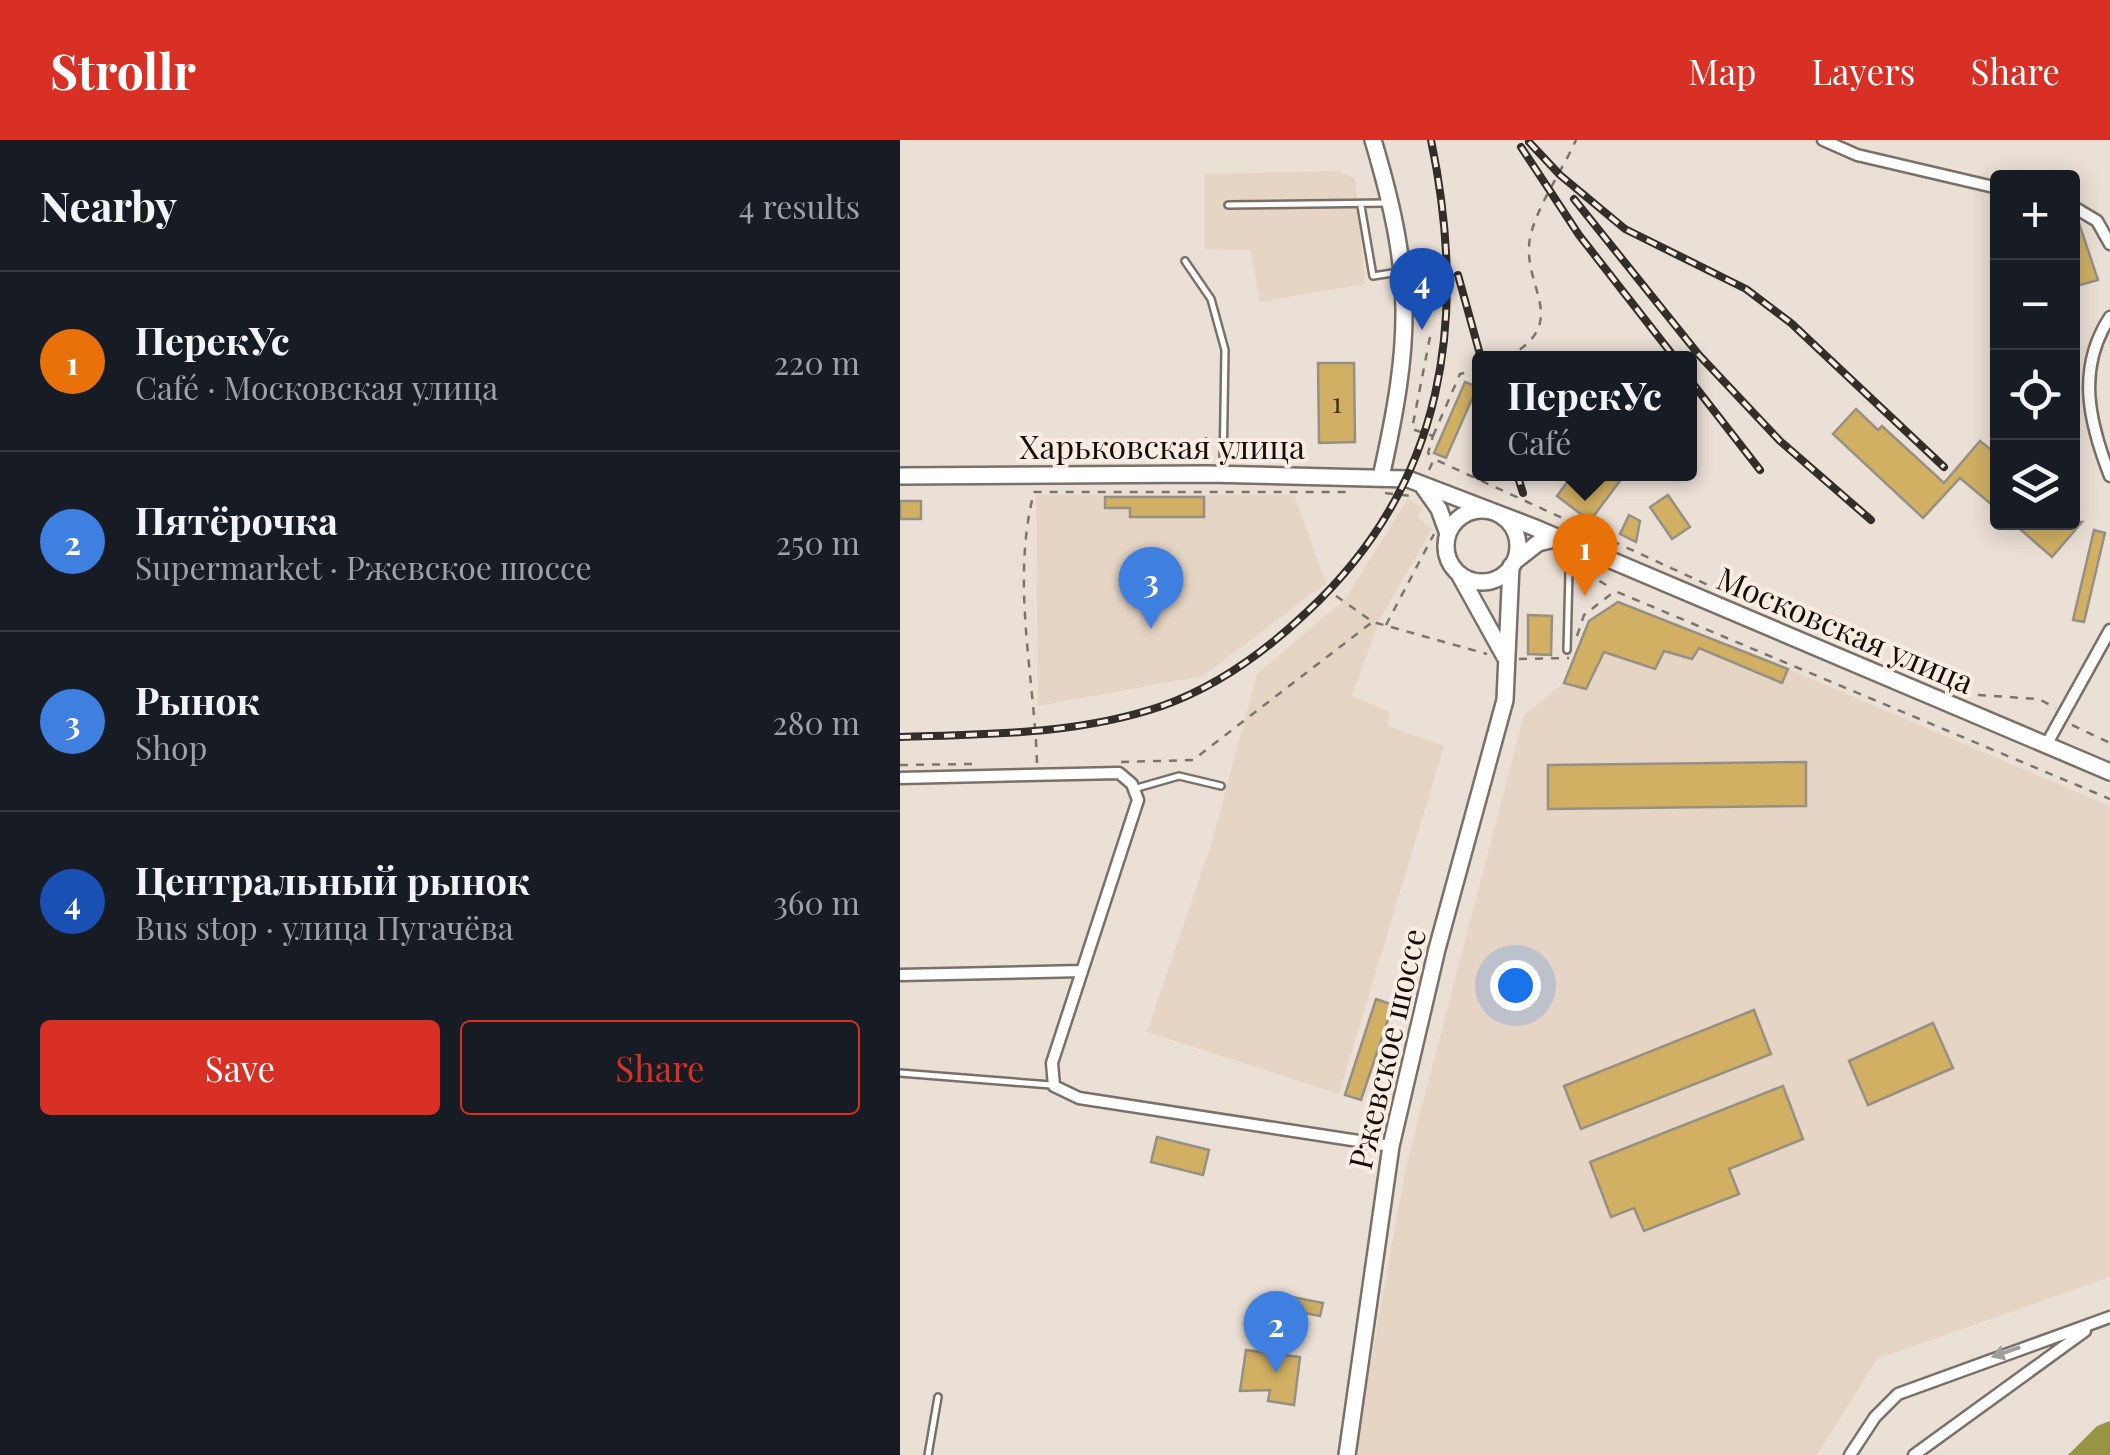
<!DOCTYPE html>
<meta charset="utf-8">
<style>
:root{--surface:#171b24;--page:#242831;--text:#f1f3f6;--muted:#9ea1a6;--line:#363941;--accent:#d93025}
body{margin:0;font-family:"Playfair Display",serif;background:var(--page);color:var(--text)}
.controls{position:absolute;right:30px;top:30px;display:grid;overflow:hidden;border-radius:10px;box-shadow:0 5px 25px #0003}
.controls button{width:90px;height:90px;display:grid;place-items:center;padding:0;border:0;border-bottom:2px solid var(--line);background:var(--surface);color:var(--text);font:50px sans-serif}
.you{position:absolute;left:615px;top:845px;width:35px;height:35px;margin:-25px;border:8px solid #fff;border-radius:50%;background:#1a73e8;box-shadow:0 0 0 15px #1a73e833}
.badge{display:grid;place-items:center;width:65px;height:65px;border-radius:50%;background:var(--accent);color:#fff;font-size:32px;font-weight:700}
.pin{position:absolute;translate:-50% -82px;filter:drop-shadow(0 2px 5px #0008)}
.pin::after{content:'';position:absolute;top:52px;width:35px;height:30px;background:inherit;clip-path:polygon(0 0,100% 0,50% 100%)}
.popup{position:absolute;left:572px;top:211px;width:225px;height:130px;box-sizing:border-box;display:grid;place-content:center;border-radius:10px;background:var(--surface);filter:drop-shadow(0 2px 8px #0005);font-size:32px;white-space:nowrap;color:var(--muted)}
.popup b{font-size:38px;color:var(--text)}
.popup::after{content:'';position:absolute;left:50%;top:100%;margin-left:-20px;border:20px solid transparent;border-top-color:var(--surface)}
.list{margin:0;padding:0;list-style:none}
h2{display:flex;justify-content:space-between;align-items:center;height:130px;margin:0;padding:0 40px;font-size:42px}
h2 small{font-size:32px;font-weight:400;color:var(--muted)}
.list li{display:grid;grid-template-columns:65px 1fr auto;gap:30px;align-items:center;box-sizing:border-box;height:180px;padding:0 40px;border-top:2px solid var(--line)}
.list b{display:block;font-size:38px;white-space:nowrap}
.list p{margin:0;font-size:32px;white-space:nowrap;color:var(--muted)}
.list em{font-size:32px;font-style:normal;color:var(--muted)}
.actions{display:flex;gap:20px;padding:30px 40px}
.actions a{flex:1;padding:22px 0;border:2px solid var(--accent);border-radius:10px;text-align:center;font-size:35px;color:var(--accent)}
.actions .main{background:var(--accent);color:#fff}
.icon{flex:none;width:55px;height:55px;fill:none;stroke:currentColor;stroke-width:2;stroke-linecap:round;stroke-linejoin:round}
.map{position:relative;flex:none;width:1210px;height:1315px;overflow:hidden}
header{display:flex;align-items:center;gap:60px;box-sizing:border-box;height:140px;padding:0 50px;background:var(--accent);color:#fff}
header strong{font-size:48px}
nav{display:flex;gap:55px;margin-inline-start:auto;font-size:35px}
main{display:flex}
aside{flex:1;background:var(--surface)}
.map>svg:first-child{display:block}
</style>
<header>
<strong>Strollr</strong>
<nav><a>Map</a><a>Layers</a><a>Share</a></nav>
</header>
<main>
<aside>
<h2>Nearby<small>4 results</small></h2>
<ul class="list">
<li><span class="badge" style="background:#e8710a">1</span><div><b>ПерекУс</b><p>Café · Московская улица</p></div><em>220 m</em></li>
<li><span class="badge" style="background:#3f7fe0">2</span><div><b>Пятёрочка</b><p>Supermarket · Ржевское шоссе</p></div><em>250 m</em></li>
<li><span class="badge" style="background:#3f7fe0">3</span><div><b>Рынок</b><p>Shop</p></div><em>280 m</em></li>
<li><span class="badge" style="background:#1a4fb4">4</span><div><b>Центральный рынок</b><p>Bus stop · улица Пугачёва</p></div><em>360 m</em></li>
</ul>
<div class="actions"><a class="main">Save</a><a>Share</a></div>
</aside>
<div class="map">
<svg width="1210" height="1315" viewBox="0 0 1210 1315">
<rect width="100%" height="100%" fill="#ebe0d6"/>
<path fill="#e6d5c5" d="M438,31L455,38L465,144L360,162L350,110L305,109V34Z
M136,355H394L426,443L303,536L138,566Z
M508,358L523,368L518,377L532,389L479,481L452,556L490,572L488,586L544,606L439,954L247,892L312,702L357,534L446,458Z
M799,508L882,542L888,529L1210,666V1137L977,1219L917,1315H454L505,1031L624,575L664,543L686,549L704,512L755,529L764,511L791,519Z"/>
<path fill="#979545" d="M1210,1281V1315H1168L1197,1286Z"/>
<path fill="#d1b064" stroke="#969084" stroke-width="2.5" d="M1172,76L1178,80L1198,140L1177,146Z
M418,223H454L455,302L419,303Z
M565,242L580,248V277L572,259L546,318L534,313Z
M956,269L978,290L982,286L1044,343L1080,301L1098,315V370L1060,338L1023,378L933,294Z
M673,334H725L690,381L657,356Z
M768,355L790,387L772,399L750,367Z
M205,357H304V377H230V368H205Z
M0,361H21V379H0Z
M729,375L740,381L736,402L720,394Z
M1112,382H1182L1152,417Z
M1194,390L1205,393L1184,482L1173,480Z
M718,462L888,529L882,543L799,508L792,519L764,511L755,529L704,512L686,549L664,543L689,481Z
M628,475L652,476L651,515L628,514Z
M906,622V666L648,669V625Z
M476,859L493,865L461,960L445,955Z
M854,870L871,914L681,989L664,946Z
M1033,883L1053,928L968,965L949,921Z
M883,946L903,999L829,1029L839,1054L744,1091L734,1068L711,1077L690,1022Z
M257,997L309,1010L303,1035L251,1022Z
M372,1153L423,1163L420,1176L370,1166Z
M346,1210L400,1217L394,1265L368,1261L370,1250L340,1251Z"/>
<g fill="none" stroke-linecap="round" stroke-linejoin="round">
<g stroke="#7a7067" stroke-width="10">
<path id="lane" d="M328,65L487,63
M461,66L473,136L499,132
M285,121L311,159L325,210L323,331
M667,510L669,433L675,409
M237,648L279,636L321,646
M0,933L151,945
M28,1315L38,1257"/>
</g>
<g stroke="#7a7067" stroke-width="15">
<path id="street" d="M923,0L957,15L1098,48
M1172,66L1197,81L1210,104
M1210,177C1176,229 1189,282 1210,336
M1145,607L1210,490
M0,638L219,633L232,644L238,660L152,923L154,946L179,958L491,1006
M0,835L182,831
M950,1315L975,1277L998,1254L1210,1177
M1014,1315L1185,1191"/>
</g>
<g stroke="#7a7067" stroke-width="20">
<path id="secondary" d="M473,0C514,137 512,198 481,337
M0,336L307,334L508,339L633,387L1210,632
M522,345L539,369L548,394
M546 406a36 36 0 1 1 72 0a36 36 0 1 1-72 0Z
M615,421L638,403L659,398
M559,434L605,517
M447,1315L491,1006L537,809L605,560L611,426"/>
</g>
<path stroke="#7b746d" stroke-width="2.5" stroke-dasharray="8 8" stroke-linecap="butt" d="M530,197L512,289L533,296L528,313L533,318
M606,218C677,180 615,144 632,90C641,60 663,29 676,0
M533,296L560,234L580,229
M306,297L307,320
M529,330L534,319L821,451
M485,353L511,356
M696,429L693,437L713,449
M436,456L473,482L587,514
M486,485L534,394
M677,496L684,475L715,451L1210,659
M619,519L669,518
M1062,554L1139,559L1156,568
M1172,585L1210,603
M221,622L293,620L471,483
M137,623C134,533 111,441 134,352H452
M0,625L73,624"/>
<use href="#lane" stroke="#fff" stroke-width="5"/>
<use href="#street" stroke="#fff" stroke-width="10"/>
<use href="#secondary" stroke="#fff" stroke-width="15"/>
<g stroke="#322e29" stroke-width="8">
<path id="rail" d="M629,2L660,35L725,89L846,149L891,183L1044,327
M621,7L679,95L775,218
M674,59L799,215L880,301L971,380
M558,135L581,218
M790,240L860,330
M617,334L623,353
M0,597C88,594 177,595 262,566C316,547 366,511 407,472C546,343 568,178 531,0"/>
</g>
<use href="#rail" stroke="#f9ede3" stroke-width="4" stroke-dasharray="11" stroke-linecap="butt"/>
</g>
<defs><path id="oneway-solid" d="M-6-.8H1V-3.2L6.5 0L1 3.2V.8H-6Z" transform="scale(2.5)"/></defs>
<use fill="#a09f9d" href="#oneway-solid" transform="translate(1106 1212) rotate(161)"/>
<g text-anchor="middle" stroke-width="8" stroke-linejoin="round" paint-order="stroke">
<g font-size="28" fill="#423721">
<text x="437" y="273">1</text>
</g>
<g font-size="32" fill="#120f0b" stroke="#f9ede3">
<text x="262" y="319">Харьковская улица</text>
<text transform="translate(945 491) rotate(23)" y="11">Московская улица</text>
<text transform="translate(488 909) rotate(-77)" y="11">Ржевское шоссе</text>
</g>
</g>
</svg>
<div class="controls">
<button>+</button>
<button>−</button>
<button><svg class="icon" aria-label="locate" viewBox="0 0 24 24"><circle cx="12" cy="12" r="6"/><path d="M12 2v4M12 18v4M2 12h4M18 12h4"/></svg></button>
<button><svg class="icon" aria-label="layers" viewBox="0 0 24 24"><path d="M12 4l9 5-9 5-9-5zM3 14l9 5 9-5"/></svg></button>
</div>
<div class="you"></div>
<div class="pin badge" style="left:685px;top:456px;background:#e8710a">1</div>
<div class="popup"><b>ПерекУс</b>Café</div>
<div class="pin badge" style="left:376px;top:1233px;background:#3f7fe0">2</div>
<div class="pin badge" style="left:251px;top:489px;background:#3f7fe0">3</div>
<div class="pin badge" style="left:522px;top:190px;background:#1a4fb4">4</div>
</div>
</main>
